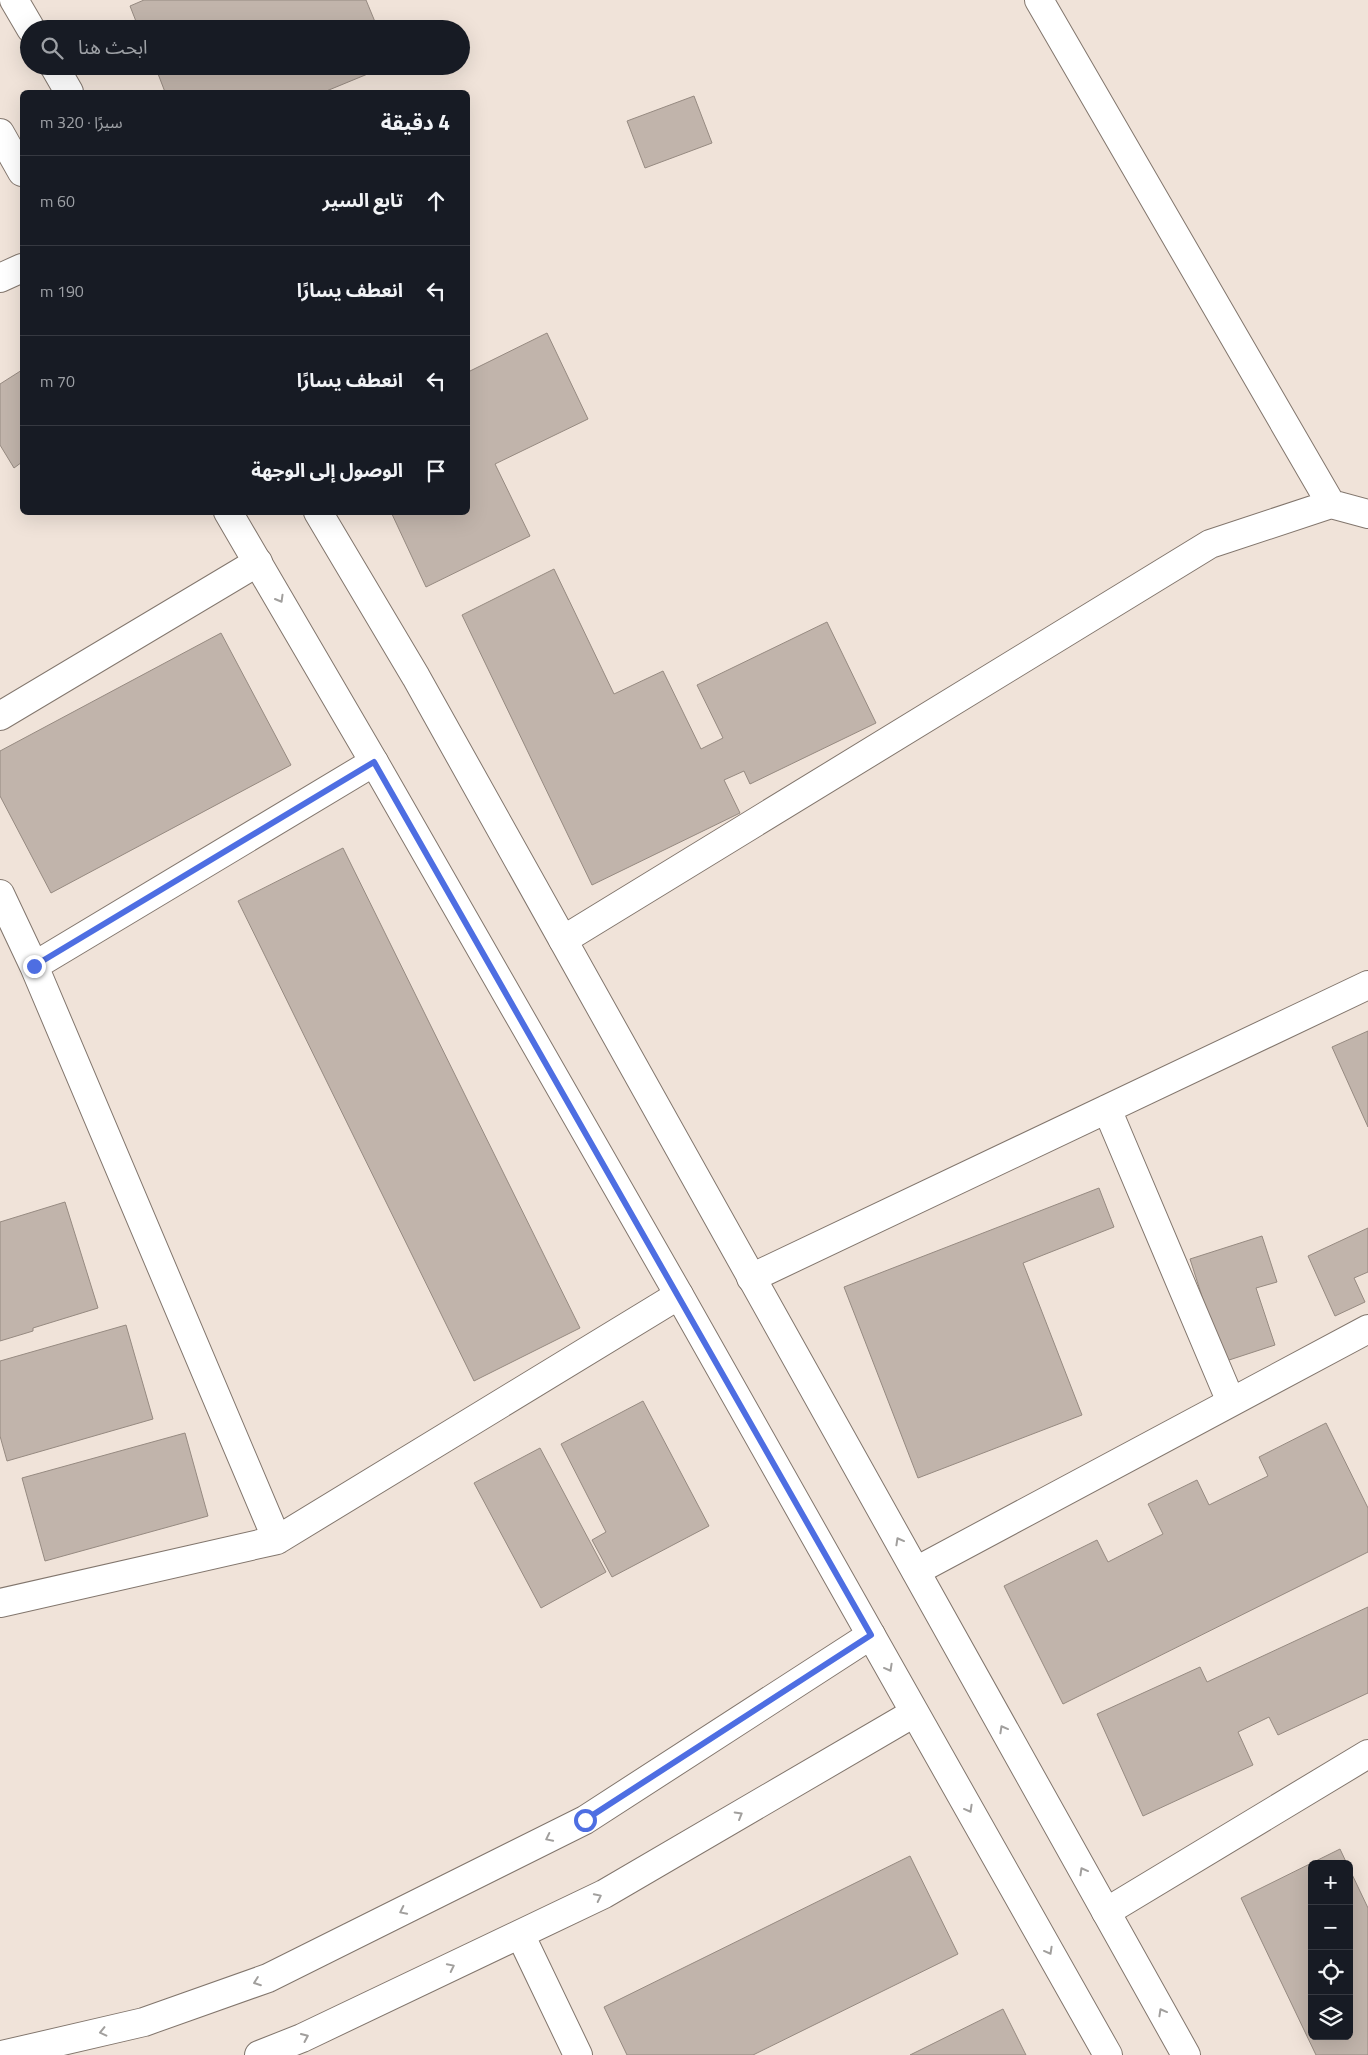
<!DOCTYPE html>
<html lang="ar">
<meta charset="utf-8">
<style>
:root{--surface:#171b24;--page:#20242c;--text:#f1f3f6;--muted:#9ea1a6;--line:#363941}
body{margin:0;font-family:"Titillium Web","Noto Sans Arabic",sans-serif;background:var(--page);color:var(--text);direction:rtl}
.controls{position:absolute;right:15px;bottom:15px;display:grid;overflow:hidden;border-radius:8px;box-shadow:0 5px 20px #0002}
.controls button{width:45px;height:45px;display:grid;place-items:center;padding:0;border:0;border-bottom:1px solid var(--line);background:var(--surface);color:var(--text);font:25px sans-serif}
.stop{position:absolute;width:15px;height:15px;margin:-11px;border:4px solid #4e6ee2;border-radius:50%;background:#fff}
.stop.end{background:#4e6ee2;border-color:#fff;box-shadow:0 1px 5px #0008}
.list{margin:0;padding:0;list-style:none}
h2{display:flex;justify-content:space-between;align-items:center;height:65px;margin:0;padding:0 20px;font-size:21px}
h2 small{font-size:16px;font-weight:400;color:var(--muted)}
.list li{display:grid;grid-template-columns:32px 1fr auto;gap:15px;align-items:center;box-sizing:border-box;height:90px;padding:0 20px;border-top:1px solid var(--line)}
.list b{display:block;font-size:19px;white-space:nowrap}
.list em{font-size:16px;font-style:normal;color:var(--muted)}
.icon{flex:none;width:28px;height:28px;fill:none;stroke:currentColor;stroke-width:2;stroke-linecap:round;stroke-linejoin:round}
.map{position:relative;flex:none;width:1368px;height:2055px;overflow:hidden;direction:ltr}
.search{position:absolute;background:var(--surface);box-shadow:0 5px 20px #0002;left:20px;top:20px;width:450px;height:55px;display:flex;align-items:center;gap:12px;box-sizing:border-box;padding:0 18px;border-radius:28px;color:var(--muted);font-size:19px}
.panel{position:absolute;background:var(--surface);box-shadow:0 5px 20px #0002;left:20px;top:90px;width:450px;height:425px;border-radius:8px;direction:rtl}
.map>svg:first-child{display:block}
</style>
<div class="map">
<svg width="1368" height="2055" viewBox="0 0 1368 2055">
<rect width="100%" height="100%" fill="#f0e3d9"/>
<path fill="#c1b4ab" stroke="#968a81" d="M144,0H366L378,29H139L130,6Z
M155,66H387L324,92H165Z
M694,96L712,143L645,168L627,121Z
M547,333L588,419L495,464L530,536L426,587L391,512H468V372Z
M22,370V462L14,468L0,445V384Z
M554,569L614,694L663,671L701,749L723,738L697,685L827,622L876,723L750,784L744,771L724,780L740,813L592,885L462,615Z
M221,633L291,765L51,893L0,796V751Z
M343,848L580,1328L474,1381L238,901Z
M1368,1031V1127L1332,1047Z
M1099,1188L1114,1227L1023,1263L1082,1415L918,1478L844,1287Z
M65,1202L98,1308L33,1328V1331L0,1341V1222Z
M1368,1228V1272L1354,1278L1365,1302L1335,1316L1308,1256Z
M1262,1236L1277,1282L1256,1288L1275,1345L1223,1362L1190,1259Z
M126,1325L153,1419L7,1461L0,1436V1361Z
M643,1401L709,1526L612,1577L592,1540L606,1532L561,1444Z
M1326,1423L1368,1508V1552L1063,1704L1004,1586L1097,1540L1108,1562L1163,1534L1148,1504L1197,1480L1209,1505L1268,1476L1259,1457Z
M185,1433L208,1516L45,1561L22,1478Z
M540,1448L606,1572L541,1608L474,1483Z
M1368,1607V1693L1278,1735L1269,1717L1238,1732L1253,1765L1143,1816L1097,1714L1200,1667L1207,1682Z
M1340,1849L1347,1864H1312V2036H1349V1868L1368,1908V2055H1316L1241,1898Z
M910,1856L958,1954L753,2055H627L604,2007Z
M1003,2009L1026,2055H910Z"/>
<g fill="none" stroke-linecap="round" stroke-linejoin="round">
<g stroke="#82766d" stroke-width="30">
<path id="street" d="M0,278L22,268
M1331,504L1368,514
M0,716L258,562
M0,894L34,966L277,1540L0,1603
M563,940L1210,544L1331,504L1039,0
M34,966L374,762
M1107,1109L1231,1402
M751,1278L1368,985
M277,1540L679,1295
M916,1571L1368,1329
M1106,1912L1368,1754
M520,1934L578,2055
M2,2055L144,2022L268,1978L585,1820L871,1635
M259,2055L302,2038L604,1894L914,1713"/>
</g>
<g stroke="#82766d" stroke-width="30">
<path id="primary" d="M14,0L31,29
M54,66L69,92
M0,133L22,172
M228,512L374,762L679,1295L1108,2055
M318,512L416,677L1186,2055"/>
</g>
<use href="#street" stroke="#fff" stroke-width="28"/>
<use href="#primary" stroke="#fff" stroke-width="28"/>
</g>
<defs><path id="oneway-chevron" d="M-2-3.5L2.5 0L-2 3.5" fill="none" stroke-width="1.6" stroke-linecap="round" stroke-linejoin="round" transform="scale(1.25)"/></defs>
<g stroke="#a19f9d">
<use href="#oneway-chevron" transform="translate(280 599) rotate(60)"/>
<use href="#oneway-chevron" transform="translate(899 1541) rotate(-119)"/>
<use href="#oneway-chevron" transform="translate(889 1668) rotate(61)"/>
<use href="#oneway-chevron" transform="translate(1003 1729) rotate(-119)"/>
<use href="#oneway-chevron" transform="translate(969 1809) rotate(61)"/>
<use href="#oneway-chevron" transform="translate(739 1815) rotate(-30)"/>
<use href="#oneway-chevron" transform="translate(549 1838) rotate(154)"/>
<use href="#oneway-chevron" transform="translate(1083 1871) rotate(-119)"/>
<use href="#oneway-chevron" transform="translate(598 1897) rotate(-26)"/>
<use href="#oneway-chevron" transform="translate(403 1911) rotate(154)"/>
<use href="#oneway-chevron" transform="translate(1049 1951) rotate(61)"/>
<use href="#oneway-chevron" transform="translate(451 1967) rotate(-26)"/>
<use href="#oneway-chevron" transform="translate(257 1982) rotate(160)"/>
<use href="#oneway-chevron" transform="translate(1162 2012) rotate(-119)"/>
<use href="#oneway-chevron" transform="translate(103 2032) rotate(167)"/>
<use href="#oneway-chevron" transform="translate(305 2037) rotate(-24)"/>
</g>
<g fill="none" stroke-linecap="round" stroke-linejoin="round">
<path stroke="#4e6ee2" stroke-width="6" d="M34,966L374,762L871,1635L585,1820"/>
</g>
</svg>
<div class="controls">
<button>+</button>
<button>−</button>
<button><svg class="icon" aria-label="locate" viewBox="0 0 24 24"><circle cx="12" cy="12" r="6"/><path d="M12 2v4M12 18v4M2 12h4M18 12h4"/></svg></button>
<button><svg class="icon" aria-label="layers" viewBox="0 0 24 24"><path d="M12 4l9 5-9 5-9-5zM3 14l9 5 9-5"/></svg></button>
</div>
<div class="stop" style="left:585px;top:1820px"></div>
<div class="stop end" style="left:34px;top:966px"></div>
<div class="search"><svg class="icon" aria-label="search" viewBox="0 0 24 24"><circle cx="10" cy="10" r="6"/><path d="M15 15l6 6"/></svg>ابحث هنا</div>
<section class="panel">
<h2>4 دقيقة<small>سيرًا · 320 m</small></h2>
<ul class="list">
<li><svg class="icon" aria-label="ahead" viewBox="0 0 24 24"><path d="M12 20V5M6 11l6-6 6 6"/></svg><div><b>تابع السير</b></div><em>60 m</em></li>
<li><svg class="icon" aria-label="left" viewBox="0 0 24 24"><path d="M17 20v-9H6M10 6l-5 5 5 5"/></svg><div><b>انعطف يسارًا</b></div><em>190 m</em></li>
<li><svg class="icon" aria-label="left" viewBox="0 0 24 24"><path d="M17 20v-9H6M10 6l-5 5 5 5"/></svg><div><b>انعطف يسارًا</b></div><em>70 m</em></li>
<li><svg class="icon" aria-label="arrive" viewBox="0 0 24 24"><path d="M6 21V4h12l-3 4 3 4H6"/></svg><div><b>الوصول إلى الوجهة</b></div></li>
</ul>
</section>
</div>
